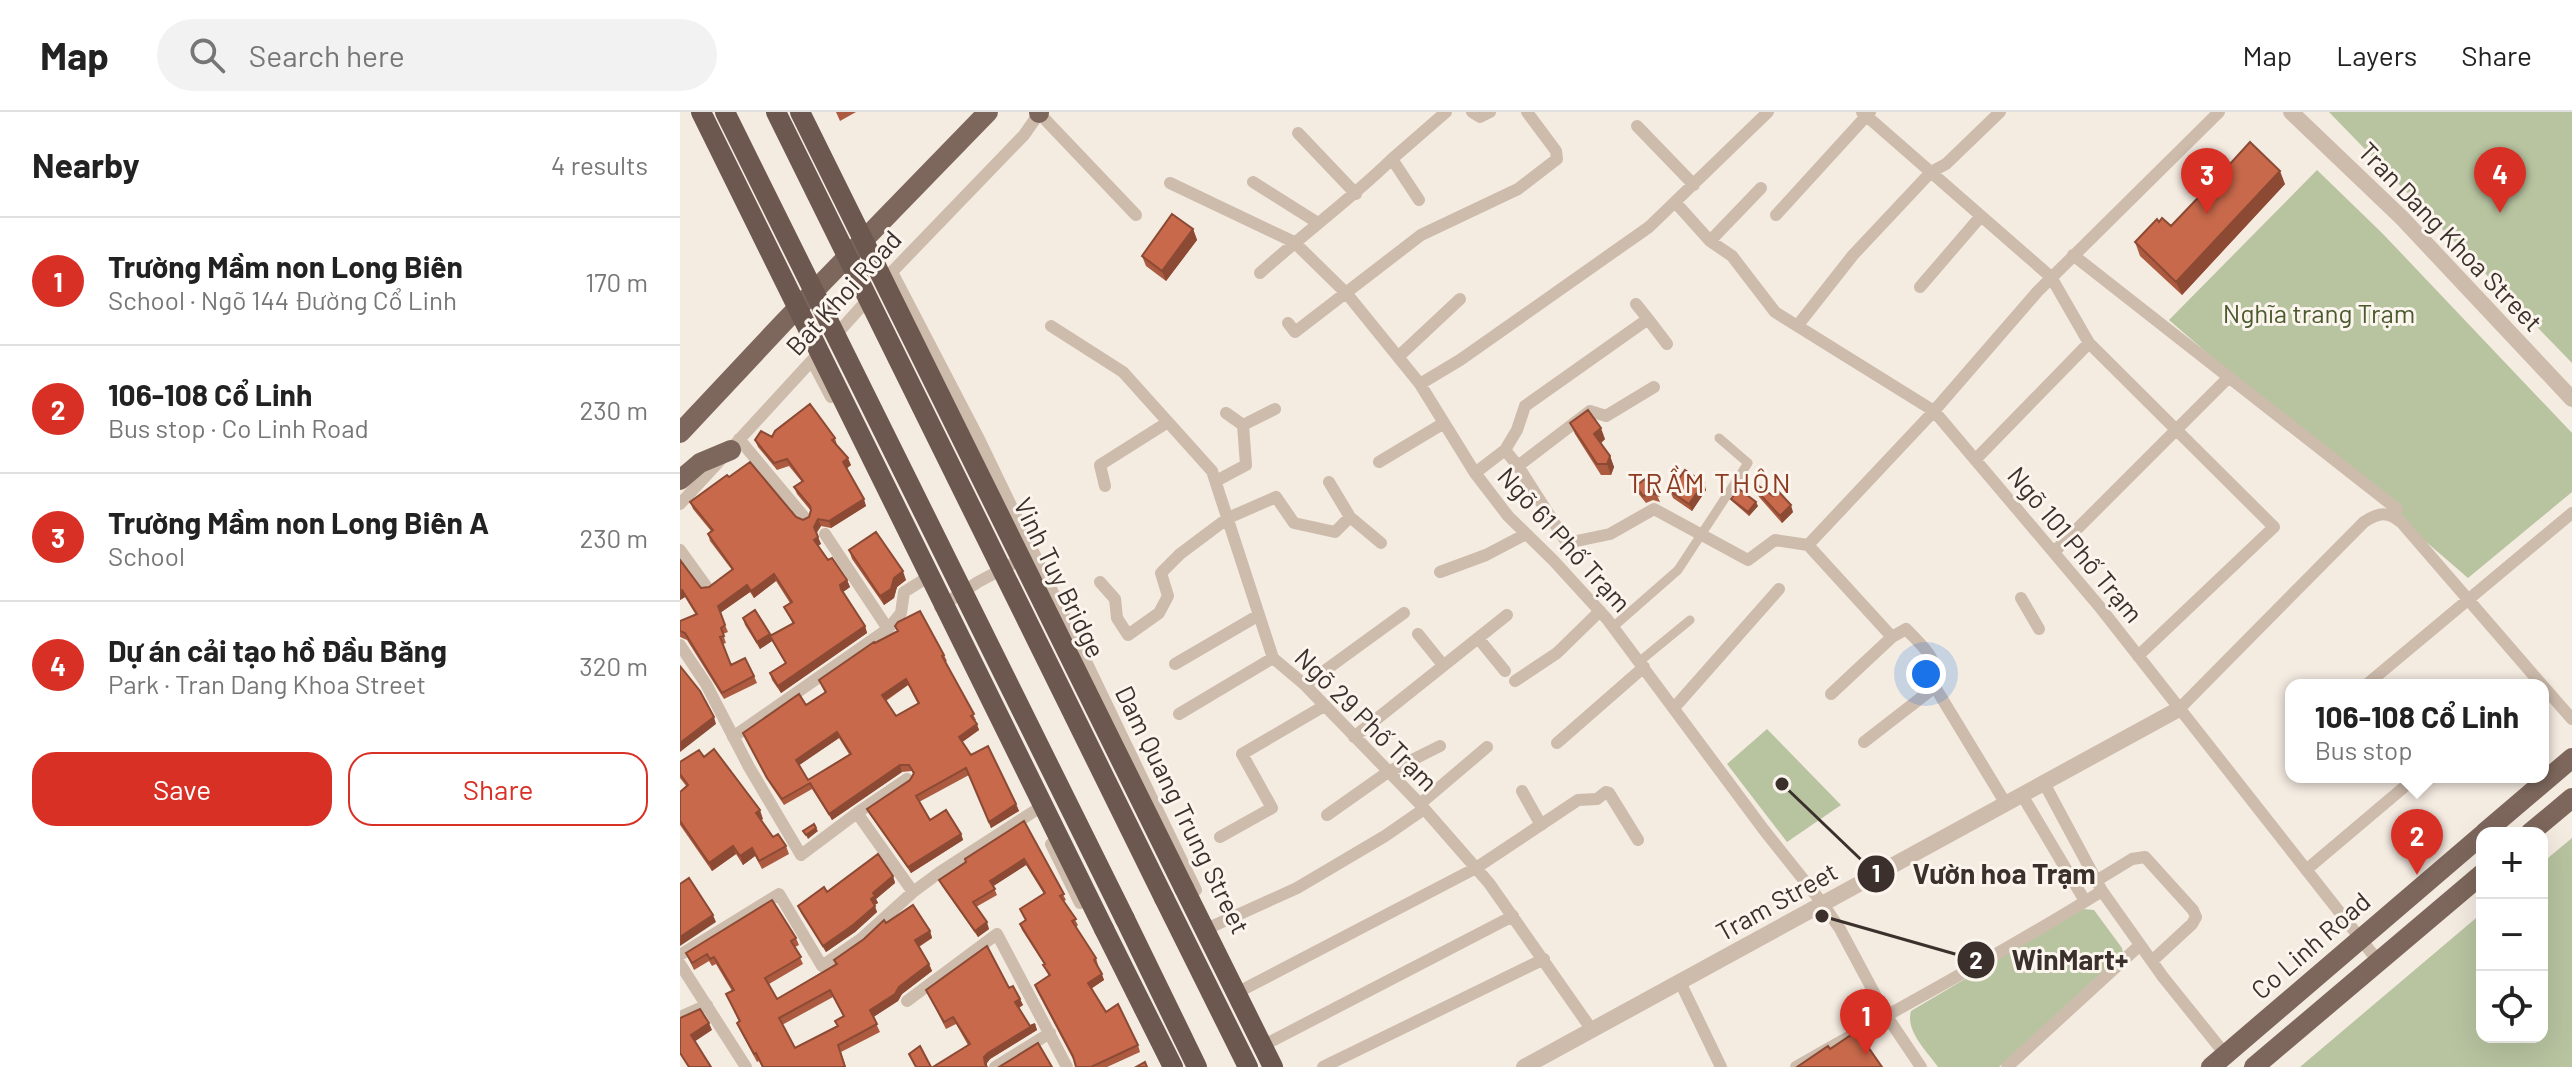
<!DOCTYPE html>
<meta charset="utf-8">
<style>
:root{--surface:#fff;--page:#f2f2f2;--text:#222;--muted:#767676;--line:#e0e0e0;--accent:#d93025}
body{margin:0;font-family:Barlow,sans-serif;background:var(--page);color:var(--text)}
.controls{position:absolute;right:24px;bottom:24px;display:grid;overflow:hidden;border-radius:16px;box-shadow:0 8px 32px #0002}
.controls button{width:72px;height:72px;display:grid;place-items:center;padding:0;border:0;border-bottom:2px solid var(--line);background:var(--surface);color:var(--text);font:40px sans-serif}
.you{position:absolute;left:1246px;top:562px;width:28px;height:28px;margin:-20px;border:6px solid #fff;border-radius:50%;background:#1a73e8;box-shadow:0 0 0 12px #1a73e833}
.badge{display:grid;place-items:center;width:52px;height:52px;border-radius:50%;background:var(--accent);color:#fff;font-size:26px;font-weight:700}
.pin{position:absolute;translate:-50% -66px;filter:drop-shadow(0 2px 4px #0008)}
.pin::after{content:'';position:absolute;top:42px;width:28px;height:24px;background:inherit;clip-path:polygon(0 0,100% 0,50% 100%)}
.popup{position:absolute;left:1605px;top:567px;width:264px;height:104px;box-sizing:border-box;display:grid;place-content:center;border-radius:16px;background:var(--surface);filter:drop-shadow(0 2px 6px #0005);font-size:26px;white-space:nowrap;color:var(--muted)}
.popup b{font-size:30px;color:var(--text)}
.popup::after{content:'';position:absolute;left:50%;top:100%;margin-left:-16px;border:16px solid transparent;border-top-color:var(--surface)}
.list{margin:0;padding:0;list-style:none}
h2{display:flex;justify-content:space-between;align-items:center;height:104px;margin:0;padding:0 32px;font-size:34px}
h2 small{font-size:26px;font-weight:400;color:var(--muted)}
.list li{display:grid;grid-template-columns:52px 1fr auto;gap:24px;align-items:center;box-sizing:border-box;height:128px;padding:0 32px;border-top:2px solid var(--line)}
.list b{display:block;font-size:30px;white-space:nowrap}
.list p{margin:0;font-size:26px;white-space:nowrap;color:var(--muted)}
.list em{font-size:26px;font-style:normal;color:var(--muted)}
.actions{display:flex;gap:16px;padding:24px 32px}
.actions a{flex:1;padding:18px 0;border:2px solid var(--accent);border-radius:24px;text-align:center;font-size:28px;color:var(--accent)}
.actions .main{background:var(--accent);color:#fff}
.icon{flex:none;width:44px;height:44px;fill:none;stroke:currentColor;stroke-width:2;stroke-linecap:round;stroke-linejoin:round}
.map{position:relative;flex:none;width:1892px;height:955px;overflow:hidden}
header{display:flex;align-items:center;gap:48px;box-sizing:border-box;height:112px;padding:0 40px;background:var(--surface);border-bottom:2px solid var(--line)}
header strong{font-size:38px}
nav{display:flex;gap:44px;margin-inline-start:auto;font-size:28px}
.search{width:560px;height:72px;background:var(--page);display:flex;align-items:center;gap:20px;box-sizing:border-box;padding:0 28px;border-radius:44px;color:var(--muted);font-size:30px}
main{display:flex}
aside{flex:1;background:var(--surface)}
.map>svg:first-child{display:block}
</style>
<header>
<strong>Map</strong>
<div class="search"><svg class="icon" aria-label="search" viewBox="0 0 24 24"><circle cx="10" cy="10" r="6"/><path d="M15 15l6 6"/></svg>Search here</div>
<nav><a>Map</a><a>Layers</a><a>Share</a></nav>
</header>
<main>
<aside>
<h2>Nearby<small>4 results</small></h2>
<ul class="list">
<li><span class="badge">1</span><div><b>Trường Mầm non Long Biên</b><p>School · Ngõ 144 Đường Cổ Linh</p></div><em>170 m</em></li>
<li><span class="badge">2</span><div><b>106-108 Cổ Linh</b><p>Bus stop · Co Linh Road</p></div><em>230 m</em></li>
<li><span class="badge">3</span><div><b>Trường Mầm non Long Biên A</b><p>School</p></div><em>230 m</em></li>
<li><span class="badge">4</span><div><b>Dự án cải tạo hồ Đầu Băng</b><p>Park · Tran Dang Khoa Street</p></div><em>320 m</em></li>
</ul>
<div class="actions"><a class="main">Save</a><a>Share</a></div>
</aside>
<div class="map">
<svg width="1892" height="955" viewBox="0 0 1892 955">
<rect width="100%" height="100%" fill="#f4ebe1"/>
<path fill="#b8c4a0" d="M1649,0H1892V251Z
M1637,58L1703,122L1892,321V380L1788,466L1489,208Z
M1087,617L1161,693L1107,730L1047,652Z
M1892,726V955H1620L1802,801V925H1862V751Z
M1403,797L1414,798L1442,836L1443,841L1319,955H1258C1247,939 1225,919 1231,899Z"/>
<g fill="none" stroke-linecap="round" stroke-linejoin="round">
<path stroke="#cdbbac" stroke-width="9" d="M933,515L998,458L1068,351L1039,326
M960,549L1010,508"/>
<path stroke="#cdbbac" stroke-width="12" d="M792,0L800,5L810,0
M1182,0L1371,165L1409,231L1594,415L1458,544
M359,1L456,103
M957,14L1014,73
M618,21L676,82
M573,70L638,111
M490,71L614,130L667,182L740,272L795,361L828,404L873,448L927,507L1084,718L1143,792L1160,817L1206,903L1241,955
M739,88L712,47L766,0
M995,90L1030,129L1052,144L1095,200L1254,299L1419,494L1698,849
M1096,103L1190,0
M1030,129L1081,76
M1393,143L1717,397
M212,160L299,327L516,778
M580,161C623,122 670,88 712,47
M207,165L344,23L360,0
M1240,175L1301,104
M956,192L968,207
M608,211L615,220L741,123L838,77L877,47L876,39L847,0
M1118,213L1173,143L1251,60L1266,52L1320,0
M371,214L443,260L532,359L593,546L625,573L740,692L809,771L912,918
M154,225L190,185
M718,245L780,187
M132,249L151,285
M740,272L780,248L969,115L1088,0
M546,301L563,313
M59,327L125,406
M825,338L838,354L887,431L930,422L974,397L1068,448L1095,428L1128,433L1212,525L1226,517C1245,537 1259,546 1255,575L1326,692
M1295,348L1409,231
M699,350L764,311
M838,354L910,299L926,304L974,275
M795,361L825,338L837,318L845,294L968,207L987,232
M536,369L566,353L563,313L595,297
M649,370L670,405L701,431
M425,374L420,353L488,310
M0,392L136,244
M145,422L208,517
M1128,433L1254,299L1358,179L1539,0
M0,438L26,474
M1374,440L1549,265
M760,460L806,443L846,422
M420,470L435,487L437,506L448,523L479,501L488,484L481,461L500,442L548,406L596,385L614,411L655,420L670,405
M1341,486L1359,517
M260,495L298,470L347,444
M738,522L763,553
M798,526L825,559
M0,533L26,572L69,655L121,743L177,701L233,780
M495,552L579,503
M835,569L877,541L920,499
M625,573L724,501
M1686,573L1892,401
M1863,574L1892,607
M1151,582L1212,525
M994,596L1099,477
M1499,597L1684,410C1699,400 1708,399 1722,411L1862,573
M499,602L593,546
M53,625L208,517L221,501L224,480L245,467
M674,625L827,503
M1184,630L1255,575
M877,631L964,555
M1364,671L1422,779L1483,865L1545,942
M842,679L861,713
M1342,683L1405,789
M740,692L807,635
M177,701L227,667
M647,703L708,660L760,634
M540,725L592,696L562,642L644,594
M371,732L400,791
M1626,758L1736,665
M1416,769L1452,747L1465,745L1513,798L1516,805L1512,812L1472,849
M533,814L617,776L705,724L744,697
M0,843L99,782L142,854L181,827L233,780L260,760L356,698
M0,852L66,955
M1000,870L1041,955
M564,877L796,756L898,688L917,687L926,680L929,681L958,728
M227,889L317,822L387,955
M0,905L27,893
M590,930L833,804
M315,955L370,921
M643,955L864,847
M1116,955C1218,896 1322,842 1422,779
M1327,955L1460,833"/>
<path stroke="#cdbbac" stroke-width="16" d="M1611,0L1722,106L1892,287
M844,955L1499,597"/>
<path stroke="#7d675c" stroke-width="20" d="M359,1V0
M0,321L104,210L308,0
M0,368L20,351L51,338
M1804,721L1892,646
M1850,721L1892,686
M1531,955L1802,723
M1574,955L1802,762"/>
<path stroke="#6c584f" stroke-width="20" d="M504,776L593,955
M484,786L568,955
M445,807L517,955
M424,817L493,955"/>
<path stroke="#6c584f" stroke-width="20" d="M21,0L424,817
M45,0L445,807
M96,0L484,786
M120,0L504,776"/>
</g>
<path fill="#ac5a40" fill-rule="evenodd" d="M156,0H176L160,9Z
M1550,52L1605,72L1502,183L1460,144L1455,130L1479,110L1491,114L1532,72L1528,63Z
M513,117L517,128L486,169L466,154L462,144Z
M890,311L925,327L921,331L930,344L934,355L931,363H921L895,322Z
M92,325L155,326L157,333L171,353L167,356L186,394L151,416L141,414L136,421L141,432L138,433L148,448L167,468L170,475L163,480L185,514L187,521L101,581L92,568L90,561L105,551L92,529L80,537L65,513L63,506L91,524L113,512L104,495L110,491L96,469L74,486L70,480L40,501L48,520L43,522L46,531L43,532L51,553L74,564L77,571L44,587L7,528L0,525V509L16,503L5,485L0,488V448L21,476L29,475L52,458L30,429L28,422L31,419L13,397L10,390L49,365L116,405L123,408L129,405L131,399L117,382L114,375L122,370L109,354L97,358L78,335L75,328Z
M956,374L977,383L980,390L973,388L966,391L958,381Z
M1026,378L1012,399L993,386L990,379Z
M1076,378L1113,400L1102,411L1079,385Z
M1051,387L1078,394L1069,404L1053,390Z
M169,438L226,468L217,475L214,486L204,493L172,447Z
M215,514L264,543L267,549L265,550L296,608L295,609L299,618L282,630L291,643L336,692L339,699L311,716L289,663L239,690L250,708L281,722L283,728L231,761L190,703L187,697L230,668L233,662L232,659L222,660L152,708L132,677L104,693L90,672L63,621L126,593L145,581L139,568L195,531L217,519ZM228,573L238,592L216,604L206,589ZM159,626L169,642L128,668L119,653Z
M24,645L83,707L81,708L93,725L106,734L109,742L82,757L75,744L63,753L56,742L32,759L0,713V680L7,675L0,666V650Z
M344,709L386,788L384,789L398,813L396,815L416,846L418,853L417,854L424,868L411,877L426,900L458,933L460,940L427,955H396L394,949L357,879L355,873L369,864L366,859L364,852L342,818L340,812L345,808L340,797L364,782L346,753L313,774L317,783L296,795L309,817L298,825L262,774L259,768Z
M213,764L215,771L196,787L198,791L194,793L197,800L175,820L146,840L121,801L118,794L147,780Z
M206,811L250,819L252,826L239,835L249,852L252,859L222,882L218,889L193,905L200,920L161,940L166,955H82L79,949L77,950L60,918L57,911L59,910L46,882L52,879L36,852L32,854L29,849L14,858L6,841L116,826L119,833L115,835L123,852L89,872L97,887L155,852L154,848ZM153,885L163,904L155,909L157,914L115,936L102,913Z
M329,876L340,887L343,893L339,896L350,914L355,912L357,918L310,947L307,951V955L288,933L276,912L266,917L246,878Z"/>
<path fill="#8c4a34" d="M1600,59L1605,72L1502,183L1496,170Z
M513,117L517,128L486,169L482,159Z
M921,316L925,327L919,333L914,322Z
M930,344L934,355L931,363L927,352Z
M168,346L171,353L166,357L163,350Z
M1024,371L1026,378L1012,399L1009,392Z
M184,387L186,394L151,416L149,409Z
M1076,390L1078,394L1069,404L1068,400Z
M1111,393L1113,400L1102,411L1100,404Z
M138,407L141,414L136,422L134,415Z
M138,425L141,432L136,435L134,428Z
M223,459L226,468L217,475L214,486L204,493L200,484L214,466Z
M94,462L96,469L74,486L71,479Z
M167,468L170,475L163,480L160,473Z
M67,473L70,480L40,501L38,494Z
M2,478L5,485L0,488V480Z
M185,514L187,521L101,581L98,574Z
M90,522L92,529L80,537L77,530Z
M226,567L228,573L204,589L202,583Z
M34,605L36,612L0,640V631Z
M297,612L299,618L281,631L279,625Z
M157,620L159,626L118,654L116,648Z
M220,653L222,660L152,708L149,702Z
M336,692L339,699L311,716L309,710Z
M80,698L83,707L79,709L76,701Z
M136,716L138,719L128,727L126,723Z
M281,722L283,728L231,761L228,755Z
M53,734L56,742L32,759L29,751Z
M72,736L75,744L63,753L60,744Z
M344,747L346,753L312,775L310,769Z
M213,764L215,771L196,787L198,791L193,794L191,787L193,781Z
M195,794L197,800L175,820L146,840L143,834Z
M33,803L36,810L0,834V825Z
M307,810L309,817L298,825L295,819Z
M250,819L252,826L237,835L235,828Z
M249,852L252,859L222,882L218,889L192,906L190,898Z
M422,862L424,868L410,877L408,871Z
M340,887L343,893L338,896L335,890Z
M29,911L32,918L14,930L11,923Z
M355,912L357,918L310,947L307,951V955L305,952L304,945L308,941Z"/>
<path fill="#c8694b" stroke="#8c4a34" stroke-width="2" fill-rule="evenodd" d="M1570,30L1600,59L1496,170L1455,130L1477,107L1479,110L1482,106L1491,114L1534,69L1528,63L1540,51L1544,54L1548,50L1550,52Z
M492,102L513,117L482,159L462,144Z
M130,292L155,326L152,328L168,346L163,350L184,387L149,409L138,407L134,415L138,425L134,428L148,448L152,446L167,468L160,473L161,477L185,514L98,574L90,561L106,551L90,524L114,511L104,495L112,490L94,462L71,479L67,473L38,494L45,513L41,516L44,524L40,525L51,553L65,546L74,564L42,581L5,521L0,519V509L17,502L2,478L0,480V448L21,476L29,475L53,457L28,422L33,418L10,390L47,363L49,365L70,350L116,405L123,408L129,405L131,398L130,394L114,375L123,369L107,347L94,351L75,328L81,319L92,325L95,319Z
M908,298L921,316L914,322L930,344L927,352H917L890,311Z
M1005,358L1024,371L1009,392L990,379Z
M965,367L977,383L971,381L963,384L956,374Z
M1079,374L1093,384L1098,379L1111,393L1100,404L1076,378Z
M1059,377L1076,390L1068,400L1051,387Z
M196,420L223,459L214,466L211,477L200,484L169,438Z
M75,498L90,522L77,530L63,506Z
M240,499L264,543L262,544L294,602L291,604L297,612L279,625L291,643L308,634L336,692L309,710L286,656L236,684L250,708L266,698L281,722L228,755L187,697L230,668L234,661L229,653H220L149,702L130,671L102,687L87,666L63,621L119,582L126,593L146,580L139,568L194,530L195,531L218,519L215,514L218,510ZM226,567L239,591L216,604L202,583ZM157,620L171,642L128,668L116,648Z
M0,554L20,579L34,605L0,631Z
M34,637L80,698L76,701L93,725L98,722L106,734L79,749L72,736L60,744L53,734L29,751L0,709V680L8,673L0,662V650L19,638L24,645Z
M344,709L384,782L380,784L396,807L392,809L416,846L414,848L422,862L408,871L426,900L438,892L458,933L411,955H396L393,944L355,873L370,863L363,853L365,852L340,812L346,808L340,797L365,781L344,747L310,769L315,777L293,790L307,810L295,819L259,768L286,750L285,747Z
M134,712L136,716L126,723L123,719Z
M198,742L213,764L193,781L195,784L191,787L195,794L173,813L143,834L118,794L144,775L147,780Z
M9,766L33,803L0,825V772Z
M92,788L116,826L111,829L121,845L85,866L97,887L157,852L154,848L184,827L204,808L206,811L233,793L250,819L235,828L249,852L219,875L215,882L190,898L197,912L158,933L165,955H83L76,941L74,942L57,911L60,909L46,882L54,878L34,845L30,847L27,842L12,851L6,841ZM150,878L164,904L155,909L158,914L115,936L99,906Z
M307,834L329,876L333,874L340,887L335,890L350,914L355,912L308,941L304,945L305,952L307,955H253L290,932L273,905L264,910L246,878Z
M20,897L29,911L11,923L31,955H9L0,941V906Z
M1177,919L1202,955H1117L1148,934L1150,937Z
M358,931L372,955H319Z
M240,934L251,955H236L229,942Z
M465,950L467,955H456Z"/>
<g text-anchor="middle" stroke-width="6" stroke-linejoin="round" paint-order="stroke">
<g font-size="26" fill="#3b302b" stroke="#fbf5ee">
<text transform="translate(1770 125) rotate(46)" y="9">Tran Dang Khoa Street</text>
<text transform="translate(164 181) rotate(-48)" y="9">Bat Khoi Road</text>
<text transform="translate(884 428) rotate(48)" y="9">Ngõ 61 Phố Trạm</text>
<text transform="translate(1395 433) rotate(50)" y="9">Ngõ 101 Phố Trạm</text>
<text transform="translate(379 466) rotate(64)" y="9">Vinh Tuy Bridge</text>
<text transform="translate(686 608) rotate(45)" y="9">Ngõ 29 Phố Trạm</text>
<text transform="translate(502 698) rotate(64)" y="9">Dam Quang Trung Street</text>
<text transform="translate(1097 790) rotate(-29)" y="9">Tram Street</text>
<text transform="translate(1631 834) rotate(-41)" y="9">Co Linh Road</text>
</g>
<g font-size="26" fill="#4a5a2e" stroke="#fbf5ee">
<text x="1639" y="211">Nghĩa trang Trạm</text>
</g>
<g font-size="28" letter-spacing="2" fill="#8c3b22" stroke="#fbf5ee">
<text x="1030" y="381">TRẦM THÔN</text>
</g>
</g>
<path fill="none" stroke="#3b302b" stroke-width="3" d="M1102 672L1196 762M1142 804L1296 848"/>
<g fill="#3b302b" stroke="#fbf5ee" stroke-width="3">
<circle cx="1102" cy="672" r="8"/>
<circle cx="1142" cy="804" r="8"/>
<circle cx="1196" cy="762" r="20"/>
<circle cx="1296" cy="848" r="20"/>
</g>
<g font-size="24" text-anchor="middle" font-weight="bold" fill="#fff">
<text x="1196" y="770">1</text>
<text x="1296" y="857">2</text>
</g>
<g font-size="28" text-anchor="middle" font-weight="bold" fill="#3b302b" stroke="#fbf5ee" stroke-width="6" stroke-linejoin="round" paint-order="stroke">
<text x="1324" y="772">Vườn hoa Trạm</text>
<text x="1390" y="858">WinMart+</text>
</g>
</svg>
<div class="controls">
<button>+</button>
<button>−</button>
<button><svg class="icon" aria-label="locate" viewBox="0 0 24 24"><circle cx="12" cy="12" r="6"/><path d="M12 2v4M12 18v4M2 12h4M18 12h4"/></svg></button>
</div>
<div class="you"></div>
<div class="pin badge" style="left:1186px;top:943px">1</div>
<div class="pin badge" style="left:1737px;top:763px">2</div>
<div class="popup"><b>106-108 Cổ Linh</b>Bus stop</div>
<div class="pin badge" style="left:1527px;top:102px">3</div>
<div class="pin badge" style="left:1820px;top:101px">4</div>
</div>
</main>
